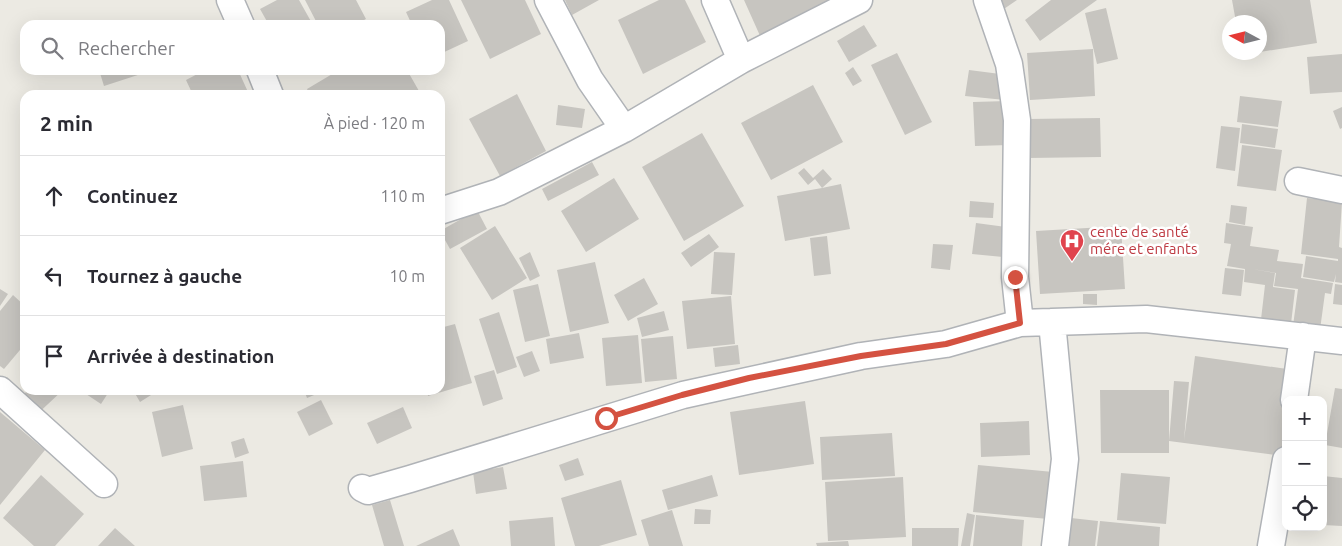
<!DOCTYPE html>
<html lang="fr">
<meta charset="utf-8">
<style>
:root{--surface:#fff;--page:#f2f2f3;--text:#2b2b33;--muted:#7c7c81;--line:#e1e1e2}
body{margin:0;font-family:Ubuntu,sans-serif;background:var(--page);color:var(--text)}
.controls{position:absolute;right:15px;bottom:15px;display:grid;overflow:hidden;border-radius:10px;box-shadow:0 5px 20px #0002}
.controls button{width:45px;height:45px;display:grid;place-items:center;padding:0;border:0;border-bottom:1px solid var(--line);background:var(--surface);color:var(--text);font:25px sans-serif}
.compass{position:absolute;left:1222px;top:15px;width:45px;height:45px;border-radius:50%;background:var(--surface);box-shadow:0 5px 20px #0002;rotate:277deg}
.stop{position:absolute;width:15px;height:15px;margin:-11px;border:4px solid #d45241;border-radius:50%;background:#fff}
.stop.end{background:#d45241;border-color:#fff;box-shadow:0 1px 5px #0008}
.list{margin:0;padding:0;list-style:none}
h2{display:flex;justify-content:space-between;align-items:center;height:65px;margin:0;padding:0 20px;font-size:21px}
h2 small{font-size:16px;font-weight:400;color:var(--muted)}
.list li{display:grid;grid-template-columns:32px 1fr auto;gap:15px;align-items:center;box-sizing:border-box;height:80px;padding:0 20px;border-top:1px solid var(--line)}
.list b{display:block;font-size:19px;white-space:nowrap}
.list em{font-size:16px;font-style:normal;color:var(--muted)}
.icon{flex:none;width:28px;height:28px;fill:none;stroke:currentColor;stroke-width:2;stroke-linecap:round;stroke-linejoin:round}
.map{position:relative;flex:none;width:1342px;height:546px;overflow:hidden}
.search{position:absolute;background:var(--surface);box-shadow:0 5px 20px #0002;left:20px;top:20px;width:425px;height:55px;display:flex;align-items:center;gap:12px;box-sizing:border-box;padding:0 18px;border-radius:15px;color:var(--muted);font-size:19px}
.panel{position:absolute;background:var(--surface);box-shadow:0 5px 20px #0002;left:20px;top:90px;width:425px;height:305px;border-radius:15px}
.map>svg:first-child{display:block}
</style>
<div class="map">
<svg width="1342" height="546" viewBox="0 0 1342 546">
<rect width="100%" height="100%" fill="#eceae3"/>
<path fill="#c7c5c0" d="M277,0H299L313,25H269L260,9Z
M305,0H356L366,19L354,25H318Z
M432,0H449L468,41L440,54V25H412L406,12Z
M461,0H525L541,34L490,59Z
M565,0H599L572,15Z
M659,0H685L706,42L643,74L618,20Z
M744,0H827L829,5L761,38Z
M990,0H1017L998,13Z
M1051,0H1097L1040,41L1025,20Z
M1232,0H1310L1317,43L1260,52V22H1236Z
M1106,8L1118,59L1097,64L1085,13Z
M864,25L877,46L849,62L837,41Z
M1093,49L1095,96L1030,100L1027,53Z
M897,53L932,122L905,135L871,65Z
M1342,54V92L1310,94L1307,57Z
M853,67L862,81L853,86L845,73Z
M99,70H143L144,73L104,86Z
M205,70H238L248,92L242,95H193L186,80Z
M339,70H407L419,91L412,95H310L307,89Z
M969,70L1008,75L1005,100L965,96Z
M813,85L843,142L771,180L741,123Z
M517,94L546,151L500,176L469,119Z
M1240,96L1282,101L1278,127L1237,122Z
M1008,101L1009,145L975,146L973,102Z
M558,105L585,109L582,128L556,125Z
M1342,107V128L1340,129L1333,111Z
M1100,118L1101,157L1028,158V119Z
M1242,124L1278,129L1275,148L1240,143Z
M1221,126L1240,128L1235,171L1216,168Z
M702,133L744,206L684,241L642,167Z
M1242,145L1282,150L1276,191L1237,186Z
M592,162L599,175L548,201L542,189Z
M804,168L813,178L823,169L832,179L822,188L841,184L850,229L785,241L777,196L822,188L815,179L808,185L798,173Z
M614,178L639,219L586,252L561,211Z
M1307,198L1342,202L1339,247L1342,248V283L1335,282L1336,274L1334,282L1303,277L1306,256L1338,261V259L1301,254Z
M970,201L994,203L993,218L969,217Z
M1231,205L1247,207L1245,225L1229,222Z
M477,210L487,229L450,249L440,231Z
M976,223L1006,227L1003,257L972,254Z
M1226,223L1253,227L1250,246L1279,250L1277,261L1303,264L1301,278L1333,283L1331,294L1325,293L1319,337L1292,333L1298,289L1274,286L1276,273L1252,269L1275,273L1273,287L1295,290L1290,332L1260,328L1265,285L1244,282L1245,269L1227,266L1231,244L1224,243Z
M495,226L527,278L492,300L460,248Z
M1121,226L1125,289L1040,294L1036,231Z
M709,234L719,247L691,267L681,253Z
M827,236L831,274L814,276L810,238Z
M933,244L953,245L950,270L931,268Z
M530,252L540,276L530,281L519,258Z
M714,252L735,253L732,295L711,294Z
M595,262L609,323L570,332L557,270Z
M1225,268L1244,270L1241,296L1222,294Z
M644,278L658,304L628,321L614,295Z
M538,284L550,336L525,342L513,290Z
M1335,284L1342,285V305L1333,304Z
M0,289L8,294L0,306Z
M1083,294H1097V305L1083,304Z
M13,295L25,306V344L4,369L0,366V311Z
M731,296L735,344L687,349L682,301Z
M664,311L669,330L642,337L637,318Z
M499,312L517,367L497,374L479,319Z
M455,324L472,383L428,396L427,390H440V328Z
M579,333L584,358L550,364L546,339Z
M638,335L642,383L606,386L602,338Z
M673,336L677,379L645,382L641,339Z
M738,345L740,364L715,367L713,348Z
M532,351L540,371L524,377L516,357Z
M1195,356L1294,370L1286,400L1283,456L1169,441L1174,381L1189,382L1184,440Z
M494,370L503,399L483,406L474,376Z
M1335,388L1342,389V448L1325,445Z
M28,390H63L32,419L16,402Z
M80,390H110L101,404Z
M133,390H159L140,402Z
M304,390H326L307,398Z
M1100,390H1169V453H1101Z
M321,400L333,424L309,436L297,412Z
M805,401L814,464L739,475L730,412Z
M183,405L193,449L162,457L152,412Z
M403,407L412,428L377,444L367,423Z
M0,412L45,450L0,505Z
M1029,421L1030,455L981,457L980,423Z
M892,433L895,476L822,480L820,437Z
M244,438L249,453L235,458L231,442Z
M578,458L584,475L565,481L559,465Z
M243,461L247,497L204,501L200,466Z
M978,465L1064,473L1059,520L973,512Z
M503,467L507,489L476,494L473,472Z
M1121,473L1170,477L1166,524L1117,520Z
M41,475L84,514L55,546H34L3,518Z
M712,475L718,496L668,510L662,490Z
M1323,476L1342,478V526L1323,525Z
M903,477L906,537L828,541L825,482Z
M621,480L637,535L599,546H575L561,498Z
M390,500L404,546H384L372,505Z
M695,509L711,510L710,524H694Z
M672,510L683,546H649L641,520Z
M967,513L975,515L970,546H961Z
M976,515L1024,520L1022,546H973Z
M553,517L555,546H511L509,521Z
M1071,518L1098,521L1095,546H1068Z
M1100,521L1160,527L1159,546H1097Z
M115,528L135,546H98Z
M912,528H959L958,546H912Z
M453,529L460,546H416Z
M848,541L849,546H817L816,543Z"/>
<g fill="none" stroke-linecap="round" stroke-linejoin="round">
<g stroke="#b0b3b7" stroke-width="29">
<path id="minor" d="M230,0L241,25
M548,0L590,80L624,129
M715,0L741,60
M987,0L1009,64L1017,120L1015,277L1020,323
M260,70L270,95
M1298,181L1342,190
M440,211L499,192L624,129L741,60L859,0
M1052,322L1065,459L1055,546
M0,390L104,484
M1294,400L1303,336
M362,488L368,491L410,479L683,395L861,356L946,344L1020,323L1146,319L1342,341
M1271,546L1286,460"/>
</g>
<use href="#minor" stroke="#fff" stroke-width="26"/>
</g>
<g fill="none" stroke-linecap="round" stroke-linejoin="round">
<path stroke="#d45241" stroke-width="6" d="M606,418L682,395L749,378L861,356L946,344L1020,323L1015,277"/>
</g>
<defs>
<g id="hospital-pin" transform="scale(1.25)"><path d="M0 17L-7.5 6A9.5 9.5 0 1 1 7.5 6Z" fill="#e0444e" stroke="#fff"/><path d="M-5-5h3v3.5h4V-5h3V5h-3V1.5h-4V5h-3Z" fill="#fff"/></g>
</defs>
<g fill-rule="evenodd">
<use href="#hospital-pin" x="1072" y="241"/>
</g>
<g text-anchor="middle" stroke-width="5" stroke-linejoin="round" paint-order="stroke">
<g font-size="15" fill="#be3a42" stroke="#fff" text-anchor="start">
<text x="1090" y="237">cente de santé<tspan x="1090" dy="17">mére et enfants</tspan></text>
</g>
</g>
</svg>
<div class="controls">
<button>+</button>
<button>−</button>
<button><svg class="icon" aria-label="locate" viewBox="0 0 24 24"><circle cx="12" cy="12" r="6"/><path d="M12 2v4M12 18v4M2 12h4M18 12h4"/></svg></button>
</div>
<svg class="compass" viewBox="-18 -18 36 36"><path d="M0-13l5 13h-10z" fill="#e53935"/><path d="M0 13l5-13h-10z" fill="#7c7c81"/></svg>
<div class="stop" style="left:606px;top:418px"></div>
<div class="stop end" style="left:1015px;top:277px"></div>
<div class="search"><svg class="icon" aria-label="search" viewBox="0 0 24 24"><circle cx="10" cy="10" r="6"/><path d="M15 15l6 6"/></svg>Rechercher</div>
<section class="panel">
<h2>2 min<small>À pied · 120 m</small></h2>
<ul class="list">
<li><svg class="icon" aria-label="ahead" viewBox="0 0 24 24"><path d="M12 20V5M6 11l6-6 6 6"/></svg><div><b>Continuez</b></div><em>110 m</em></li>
<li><svg class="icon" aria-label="left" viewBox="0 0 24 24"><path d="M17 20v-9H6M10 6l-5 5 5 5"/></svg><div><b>Tournez à gauche</b></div><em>10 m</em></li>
<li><svg class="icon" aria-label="arrive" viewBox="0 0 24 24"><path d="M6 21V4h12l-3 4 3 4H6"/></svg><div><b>Arrivée à destination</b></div></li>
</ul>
</section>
</div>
